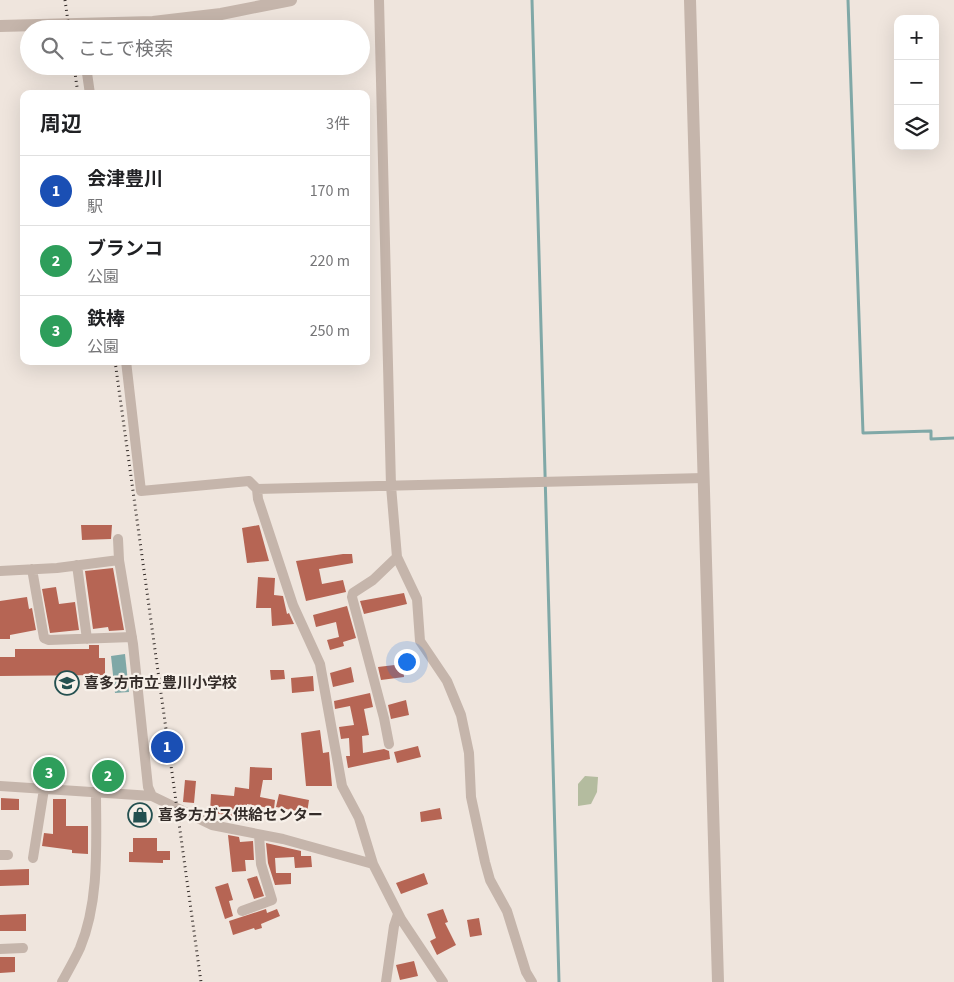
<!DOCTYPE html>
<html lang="ja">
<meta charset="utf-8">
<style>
:root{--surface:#fff;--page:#f6f6f6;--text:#202124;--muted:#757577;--line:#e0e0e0;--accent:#b45309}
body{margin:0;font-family:"Source Sans 3","Noto Sans JP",sans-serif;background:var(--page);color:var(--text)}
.controls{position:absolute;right:15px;top:15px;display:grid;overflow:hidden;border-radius:10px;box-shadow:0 5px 20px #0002}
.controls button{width:45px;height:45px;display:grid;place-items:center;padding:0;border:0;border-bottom:1px solid var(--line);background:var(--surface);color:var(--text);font:25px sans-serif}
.you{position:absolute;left:406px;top:661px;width:18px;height:18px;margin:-12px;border:4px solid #fff;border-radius:50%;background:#1a73e8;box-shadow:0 0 0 8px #1a73e833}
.badge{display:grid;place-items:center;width:32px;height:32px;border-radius:50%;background:var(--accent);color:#fff;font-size:16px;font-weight:700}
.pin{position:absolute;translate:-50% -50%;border:2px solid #fff;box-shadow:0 1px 5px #0006}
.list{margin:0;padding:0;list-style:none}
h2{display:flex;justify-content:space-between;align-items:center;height:65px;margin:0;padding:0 20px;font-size:21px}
h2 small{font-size:16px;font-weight:400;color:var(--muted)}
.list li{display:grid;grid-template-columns:32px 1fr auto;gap:15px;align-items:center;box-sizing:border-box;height:70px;padding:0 20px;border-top:1px solid var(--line)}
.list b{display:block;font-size:19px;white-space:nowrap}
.list p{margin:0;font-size:16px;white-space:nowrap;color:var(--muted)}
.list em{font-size:16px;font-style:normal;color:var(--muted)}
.icon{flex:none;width:28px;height:28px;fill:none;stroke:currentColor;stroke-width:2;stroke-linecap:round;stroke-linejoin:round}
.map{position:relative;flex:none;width:954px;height:982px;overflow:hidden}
.search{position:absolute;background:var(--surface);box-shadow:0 5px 20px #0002;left:20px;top:20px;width:350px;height:55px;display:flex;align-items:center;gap:12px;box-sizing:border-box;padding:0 18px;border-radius:28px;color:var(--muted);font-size:19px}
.panel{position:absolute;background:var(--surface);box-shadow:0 5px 20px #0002;left:20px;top:90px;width:350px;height:275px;border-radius:10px}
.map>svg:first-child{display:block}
</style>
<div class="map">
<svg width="954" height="982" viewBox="0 0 954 982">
<rect width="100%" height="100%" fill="#efe5dd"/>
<path fill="#b4bc9f" d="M585,776L598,777L597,792L591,804L578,806V784Z"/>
<path fill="#80a8a7" d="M125,654L129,692L115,693L111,656Z"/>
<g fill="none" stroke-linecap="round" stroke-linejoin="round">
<path stroke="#80a8a7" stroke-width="3" d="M532,0L559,982
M848,0L863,433L931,431V439L954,438"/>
</g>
<path fill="#b66554" d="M81,525H112L111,539L82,540Z
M259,525L269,561L247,563L242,528Z
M343,554H352L353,563L319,569L322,584L343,580L346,592L306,601L296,561Z
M113,568L124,630L109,631L108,627L93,629L85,571Z
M258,577L275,578L274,595L283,596L287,614L289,613L294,624L272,626L271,608H256Z
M56,587L59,604L75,602L79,630L50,633L42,589Z
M404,593L407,604L364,614L360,601Z
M27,597L29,609L32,608L36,630L10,635V639H0V601Z
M347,606L356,638L343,642L344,646L330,650L327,640L339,637L336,622L316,627L313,615Z
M89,645H99V658H105V675L0,676V657H15V649H89Z
M403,664L404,677L381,680L378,667Z
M351,667L354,682L333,687L330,673Z
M270,670H284L285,679L271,680Z
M313,676L314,691L292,693L291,678Z
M370,693L373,707L364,709L369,735L362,736L363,753L384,749L389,751L390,759L348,768L346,756H350L349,738L341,739L339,727L354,725L350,706L335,709L334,701Z
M406,700L409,715L391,719L388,705Z
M320,730L323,753L329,752L332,786H306L301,733Z
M418,746L421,757L397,763L394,752Z
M250,767L272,768V780H263L260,797L275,800L274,809L247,804L245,819L210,812L211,794L234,796L235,787L249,789Z
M185,780L196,781L194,803L183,802Z
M279,794L309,800L307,813L276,807Z
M1,798L19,799V810H1Z
M53,799H66V826H88V854L72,853V850L42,846L44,833L53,834Z
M440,808L442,819L421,822L420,812Z
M133,810H148V820H133Z
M228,835L239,837L240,842L253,841L254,860H245L246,871L232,872Z
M133,838H157V851H170V860H163V863L129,862V852H133Z
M266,843L301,851V856H311L312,867L295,868L294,857L275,858L276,873H291V884L275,885L268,863Z
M29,869V885L0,886V870Z
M424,873L428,884L401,894L396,883Z
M257,876L264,896L254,899L247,879Z
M228,883L233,900L229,901L233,916L225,919L215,887Z
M266,909L267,913L277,909L280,916L261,924L262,928L255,930L254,928L233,935L229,921Z
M443,909L448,922L445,923L456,945L437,955L430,941L436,938L427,914Z
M26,914V931H0V915Z
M479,918L482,935L470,937L467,920Z
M0,957H15V972L0,973Z
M414,961L418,976L400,980L396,965Z"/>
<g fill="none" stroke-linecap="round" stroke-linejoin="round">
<path stroke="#c5b5ab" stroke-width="10" d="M379,0L391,486L397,557L417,599L420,641L447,681L461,715L469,753L471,797L485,862L490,880L507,911L526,972L532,982
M86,66L90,94
M126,361L141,491L249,481L257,489L258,499L293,605L320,664L342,786L359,818L373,864L401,919L443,982
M257,489L704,478
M118,539L119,560L133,644L148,787L152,796
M77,565L87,639
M32,569L44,638L49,640L132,637
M0,571L57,568L119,560
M389,744L384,718L352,597L353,593L373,580L397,557
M0,786L152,796L212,825L283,839L373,864
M0,855H8
M33,858L44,789
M242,911L272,900L261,864L259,835
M0,949L23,948
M62,982C68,971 75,959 80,948C100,900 96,842 96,791
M386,982L394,926L398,914"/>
<path stroke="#c5b5ab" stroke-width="12" d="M690,0L718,982
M0,26L153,22L221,14L291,0"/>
<path stroke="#342c29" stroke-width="3" stroke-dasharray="1 4" stroke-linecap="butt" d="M65,0L69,29
M74,66L78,94
M115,361L201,982"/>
</g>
<defs>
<g id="school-ring" transform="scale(1.25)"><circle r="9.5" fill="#f7f0e9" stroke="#245050" stroke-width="1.5"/><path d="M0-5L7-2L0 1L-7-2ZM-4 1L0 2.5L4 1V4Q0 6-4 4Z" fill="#245050"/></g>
<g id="shop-ring" transform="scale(1.25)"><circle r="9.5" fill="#f7f0e9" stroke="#245050" stroke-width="1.5"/><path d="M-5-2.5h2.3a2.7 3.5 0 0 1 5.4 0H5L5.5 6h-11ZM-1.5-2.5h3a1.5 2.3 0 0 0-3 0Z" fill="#245050"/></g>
</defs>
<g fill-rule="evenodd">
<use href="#school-ring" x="67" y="683"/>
<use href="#shop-ring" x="140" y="815"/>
</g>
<g text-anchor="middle" stroke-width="4.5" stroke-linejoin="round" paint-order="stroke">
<g font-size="15" font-weight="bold" fill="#342c29" stroke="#f7f0e9" text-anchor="start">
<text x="84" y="688">喜多方市立 豊川小学校</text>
<text x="158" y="820">喜多方ガス供給センター</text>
</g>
</g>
</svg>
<div class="controls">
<button>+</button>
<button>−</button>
<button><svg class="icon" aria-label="layers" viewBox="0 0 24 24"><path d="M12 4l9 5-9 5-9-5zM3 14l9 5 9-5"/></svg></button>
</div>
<div class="you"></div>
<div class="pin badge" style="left:167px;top:747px;background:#1a4fb4">1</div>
<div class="pin badge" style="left:108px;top:776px;background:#2e9e5b">2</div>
<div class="pin badge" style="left:49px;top:773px;background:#2e9e5b">3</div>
<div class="search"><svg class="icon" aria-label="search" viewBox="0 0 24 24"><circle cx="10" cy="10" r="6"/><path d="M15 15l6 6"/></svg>ここで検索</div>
<section class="panel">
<h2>周辺<small>3件</small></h2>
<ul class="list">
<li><span class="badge" style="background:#1a4fb4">1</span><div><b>会津豊川</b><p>駅</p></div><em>170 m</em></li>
<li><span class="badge" style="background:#2e9e5b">2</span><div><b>ブランコ</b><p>公園</p></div><em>220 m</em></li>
<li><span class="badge" style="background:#2e9e5b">3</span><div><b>鉄棒</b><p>公園</p></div><em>250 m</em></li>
</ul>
</section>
</div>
